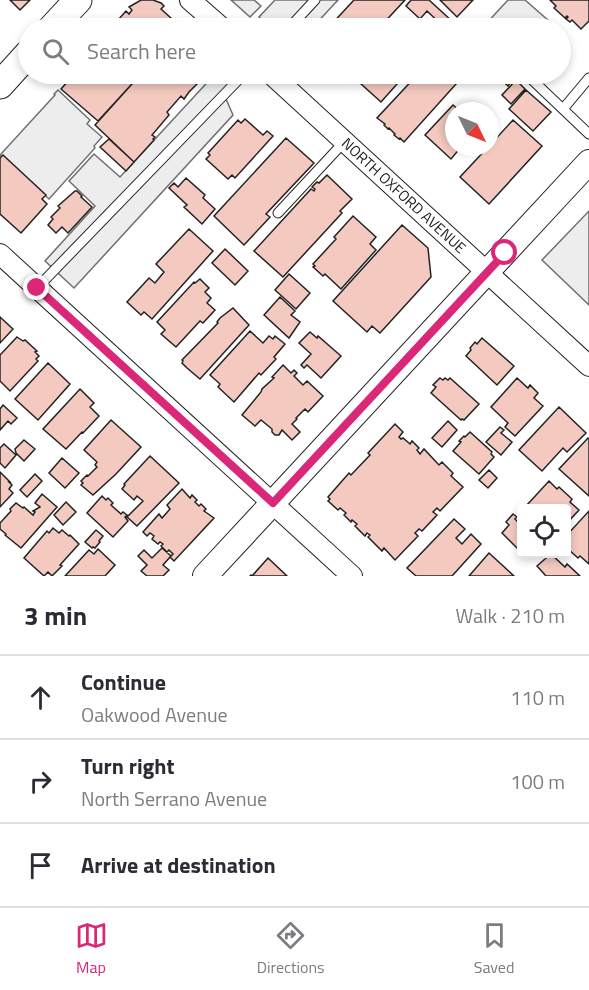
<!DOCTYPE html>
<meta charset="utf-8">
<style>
:root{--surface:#fff;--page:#f7f7f7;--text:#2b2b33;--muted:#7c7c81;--line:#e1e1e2;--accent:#db2777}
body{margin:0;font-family:"Titillium Web",sans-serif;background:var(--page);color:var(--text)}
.controls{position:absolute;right:18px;bottom:18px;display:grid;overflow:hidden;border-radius:6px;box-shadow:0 3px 9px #0003}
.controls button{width:54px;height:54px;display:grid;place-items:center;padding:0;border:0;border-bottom:2px solid var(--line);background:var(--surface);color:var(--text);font:30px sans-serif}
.compass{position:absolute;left:445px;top:102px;width:54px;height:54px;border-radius:50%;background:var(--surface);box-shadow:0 3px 9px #0003;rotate:133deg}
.stop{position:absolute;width:18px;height:18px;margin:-14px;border:4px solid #db2777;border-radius:50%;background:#fff}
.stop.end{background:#db2777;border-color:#fff;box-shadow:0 2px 6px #0008}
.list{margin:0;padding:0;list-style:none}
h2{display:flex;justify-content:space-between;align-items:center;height:78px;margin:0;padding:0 24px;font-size:26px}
h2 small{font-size:20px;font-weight:400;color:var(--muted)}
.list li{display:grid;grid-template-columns:39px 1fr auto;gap:18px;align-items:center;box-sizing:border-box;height:84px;padding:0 24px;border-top:2px solid var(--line)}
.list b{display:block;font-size:22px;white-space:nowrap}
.list p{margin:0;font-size:20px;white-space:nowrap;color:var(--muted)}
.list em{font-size:20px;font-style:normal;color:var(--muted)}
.icon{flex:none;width:33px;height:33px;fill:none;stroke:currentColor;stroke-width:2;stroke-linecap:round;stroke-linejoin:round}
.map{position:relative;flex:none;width:589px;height:576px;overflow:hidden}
.search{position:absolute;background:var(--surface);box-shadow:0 3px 9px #0003;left:18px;right:18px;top:18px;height:66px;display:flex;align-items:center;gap:15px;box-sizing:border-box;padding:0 21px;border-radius:33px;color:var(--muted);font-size:22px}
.sheet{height:330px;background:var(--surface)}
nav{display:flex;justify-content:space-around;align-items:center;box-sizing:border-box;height:84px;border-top:2px solid var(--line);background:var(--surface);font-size:16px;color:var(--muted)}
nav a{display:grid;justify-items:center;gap:3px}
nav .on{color:var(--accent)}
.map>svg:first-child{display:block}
</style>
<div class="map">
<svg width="589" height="576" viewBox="0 0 589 576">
<rect width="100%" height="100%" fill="#fff"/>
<path fill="#ededed" stroke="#6f6f6f" stroke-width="1.5" d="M231,0H254L261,6L250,17Z
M275,0H338L312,28H307L305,27L303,28H271L259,17Z
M508,0H525L557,28H485L483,27Z
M215,74H224L238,86L226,99L233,115L74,288L45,261L95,206L69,181L94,154L120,177Z
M58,90L90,120L87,124L102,137L94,146L95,148L49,199L0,155L55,95L54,94Z
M589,211V305L542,260Z"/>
<path fill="#f3c9c0" stroke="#222" stroke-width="1.5" d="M10,0H30L20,10Z
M141,0H153L161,3L164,6L161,9L182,28H110L117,21L120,24L121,23L118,20L126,11L129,14L132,10L129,7Z
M354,0H405L379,28H328Z
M411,0H429L453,22L448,28H445L427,11L420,19L406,6Z
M440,0H473L457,17Z
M550,0H589V21L581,29L572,20L570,22L566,19L568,17L567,16L565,18L554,8L556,6Z
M68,74H141L98,121L61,89L70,79L66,76Z
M141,74H205L206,75L189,92L184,99L181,96L167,112L169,115L152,135L155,137L153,139L154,140L134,162L95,125Z
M350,74H406L381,102Z
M418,74H465L404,142L400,138L399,139L394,135L395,134L389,128L388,129L384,125L385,124L377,118Z
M505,74H507L513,79L508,86L500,79Z
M516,80L525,89L511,104L502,95Z
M526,90L551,112L533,131L509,109Z
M453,105L460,111H454V147H461L451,159L425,135Z
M245,119L263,135L267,131L273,136L235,178L232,175L228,179L206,159L210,155L208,153L238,120L241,123Z
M513,120L542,146L489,204L460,177L488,147H490V145Z
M286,138L314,163L266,214L270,217L244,245L214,216Z
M109,139L134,162L126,171L100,147Z
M3,155L46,195L42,199L47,204L21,233L0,214V158Z
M327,175L352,199L340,211L342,213L283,277L254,251L311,189L314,191L315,189L312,187L317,182L319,183Z
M186,178L205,195L203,198L215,209L202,224L184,207L187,205L169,188L174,183L178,187Z
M75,191H77L82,196L81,197L92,207L68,233L62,227L56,233L48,225L53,219L51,217L60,208L58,206Z
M353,216L376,237L370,244L376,250L341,289L325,274L323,276L313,267L315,266L313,264L336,239L334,237Z
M402,225L428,248L431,277L380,333L372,326L367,332L333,301Z
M189,229L213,251L152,319L144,312L141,315L127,302L149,278L155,283L164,272L156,264Z
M225,249L248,271L235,285L212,263Z
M289,274L310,293L296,309L275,290Z
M200,279L209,288L205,292L211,298L207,303L215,310L203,323L200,321L176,347L161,334L165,330L157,322L194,282L195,283Z
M280,297L295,311L291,315L300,322L289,338L264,315Z
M233,308L249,325L200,379L187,368L182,363L183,361L182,360L218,323L217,322L220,318Z
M0,317L13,329L0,343Z
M250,331L263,343L269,336L273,339L275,336L285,344L274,357L276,359L261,375L259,373L234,402L218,387L220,384L210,375Z
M310,332L317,338L318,336L341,356L321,378L307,365L304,368L301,365L311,354L299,343Z
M17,337L23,341L25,340L37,351L35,352L39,356L36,359L38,361L10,391L0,381V355Z
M482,338L514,366L497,385L466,356L471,350L470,348L475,342L477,344Z
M48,363L70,384L38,420L15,399Z
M283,365L291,373L294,370L297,373L294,376L303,385L307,381L323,396L308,412L305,409L296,418L297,419L292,424L300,432L292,440L282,430L279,435H275L272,432V429L261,420L255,426L242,415L261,392L262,389L274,378L272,377Z
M440,378L443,380L445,378L448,380L450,378L479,404L464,420L462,419L461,420L431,393L436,387L433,385Z
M517,378L528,388L530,385L538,393L534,398L543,406L515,436L505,427L508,423L491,407Z
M80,389L94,403L90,407L99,416L83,433L82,432L66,449L43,429Z
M3,405L17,418L11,424L8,421L0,430V409Z
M559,407L586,433L567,452L563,448L542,471L519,450Z
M111,420L141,447L116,474L93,495L81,485L83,483L81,481L87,475L88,476L97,467L95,465L97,462L84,450Z
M448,421L457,430L442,447L432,438Z
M395,424L403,432L399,437L401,439L403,438L410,444L412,441L419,448L417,450L420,454L424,449L439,465L442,462L453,473L451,476L463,487L440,511L437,508L433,512L437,515L422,531L419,529L415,533L418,536L395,560L384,548L382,551L368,537L370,535L367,533L365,536L355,526L357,524L352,520L351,522L344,515L346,513L340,508L338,510L328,501L330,499L328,497L349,473L351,475L370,455L368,453Z
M500,427L504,430L501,433L512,442L501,455L486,442Z
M470,432L492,452L491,454L494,457L479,474L453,451L461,442L459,441L464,436L465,437Z
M588,438L589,439V496L559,469Z
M24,440L35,449L24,461L16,453L15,449Z
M4,444L16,455L5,468L0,463V448Z
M150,456L179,483L137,526L127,517L143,501L137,496L134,500L122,489L125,485L124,484Z
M62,458L79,473L65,488L49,473Z
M489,470L497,478L488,488L479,480Z
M0,472L10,482H9L12,485L9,489L13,493L0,507Z
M35,474L42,481L27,497L20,490Z
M549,481L557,489L559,487L572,499L570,502L579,510L566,524V508H528L526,506Z
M182,489L190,498L192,495L197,500L195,502L199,506L201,504L206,509L204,511L214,518L174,561L170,557L173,554L169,550L167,552L161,546L163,544L160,542L158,544L152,539L154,536L150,533L147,536L143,532L159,514L162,518L170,509L167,505Z
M42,494L57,507L21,548L5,535L6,534L0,529V523L11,511L10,509L16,503L23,508L24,507L33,515L35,512L33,511L40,507L35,503Z
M102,496L106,500L108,498L113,503L111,505L121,514L123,512L127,515L125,517L128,521L113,537L87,513Z
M66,502L76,512L63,525L54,515Z
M589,511V564L580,556L578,558L568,549L570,546L566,543V536Z
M513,514L517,517L515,519L522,526V553L502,533L509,525L506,522Z
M454,519L465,529L456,538L462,544L471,534L481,544L452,576H416L407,568Z
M53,528L59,533L62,530L69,536L70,535L79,544L60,565L62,566L52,576L48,572L44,576L24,558L47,531L49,533Z
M96,530L103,536L99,541L100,542L95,548L93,547L92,548L85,542Z
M162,548L171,556L163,565L169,570L163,576H147L141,571L147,565L138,556L144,550L152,558Z
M98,549L115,565L105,576H65L89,550L94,554Z
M489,553L514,576H469Z
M544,554H551L565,567L567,564L580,576H546L537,566L546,558L542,555Z
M268,558L287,576H250L251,575L252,576Z"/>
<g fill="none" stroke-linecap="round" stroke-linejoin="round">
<g stroke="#222" stroke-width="11">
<path id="service" d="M289,28L315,0
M526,74L589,134
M563,109L589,78
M278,213L345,141
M37,288L244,74"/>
</g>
<g stroke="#222" stroke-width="22">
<g id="minor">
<path d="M190,0L222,28"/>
<path id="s1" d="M271,74L589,366"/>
<path d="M0,254L352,576"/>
</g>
</g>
<g stroke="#222" stroke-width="26">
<path id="tertiary" d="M205,576L589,162"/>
</g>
<g stroke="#222" stroke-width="29">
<path id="secondary" d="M52,28L78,0
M0,85L28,54"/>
</g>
<use href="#service" stroke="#fff" stroke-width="9"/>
<use href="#minor" stroke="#fff" stroke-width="20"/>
<use href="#tertiary" stroke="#fff" stroke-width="24"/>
<use href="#secondary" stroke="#fff" stroke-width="27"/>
</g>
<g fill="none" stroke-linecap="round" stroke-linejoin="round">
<path stroke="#db2777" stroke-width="8" d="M37,288L273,503L505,253"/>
</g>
<g text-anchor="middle" stroke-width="4.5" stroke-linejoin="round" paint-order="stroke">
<g font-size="15" fill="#222" stroke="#fff">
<text dy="5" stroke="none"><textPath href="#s1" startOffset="180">NORTH OXFORD AVENUE</textPath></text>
</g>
</g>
</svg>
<div class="controls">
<button><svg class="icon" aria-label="locate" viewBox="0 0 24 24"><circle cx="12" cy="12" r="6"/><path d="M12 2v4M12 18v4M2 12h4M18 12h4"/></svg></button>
</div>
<svg class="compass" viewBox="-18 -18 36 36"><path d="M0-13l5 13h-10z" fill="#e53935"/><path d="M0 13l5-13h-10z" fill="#7c7c81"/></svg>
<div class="stop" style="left:505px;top:253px"></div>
<div class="stop end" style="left:37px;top:288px"></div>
<div class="search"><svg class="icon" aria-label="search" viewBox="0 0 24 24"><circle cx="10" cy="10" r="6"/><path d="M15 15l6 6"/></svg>Search here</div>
</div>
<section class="sheet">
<h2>3 min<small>Walk · 210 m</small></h2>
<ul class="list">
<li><svg class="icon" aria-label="ahead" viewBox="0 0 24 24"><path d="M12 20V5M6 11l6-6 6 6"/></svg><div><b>Continue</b><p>Oakwood Avenue</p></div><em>110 m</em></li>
<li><svg class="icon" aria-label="right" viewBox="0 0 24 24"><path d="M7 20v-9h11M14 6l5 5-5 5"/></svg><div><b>Turn right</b><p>North Serrano Avenue</p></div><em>100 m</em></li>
<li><svg class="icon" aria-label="arrive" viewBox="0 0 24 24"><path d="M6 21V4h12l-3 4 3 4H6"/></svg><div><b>Arrive at destination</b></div></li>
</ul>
</section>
<nav>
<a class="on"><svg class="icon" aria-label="map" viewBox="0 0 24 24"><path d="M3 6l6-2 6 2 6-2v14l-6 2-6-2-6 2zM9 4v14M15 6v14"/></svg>Map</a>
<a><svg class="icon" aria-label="directions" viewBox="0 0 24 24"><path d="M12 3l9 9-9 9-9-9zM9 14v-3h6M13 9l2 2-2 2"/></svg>Directions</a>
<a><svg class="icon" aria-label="saved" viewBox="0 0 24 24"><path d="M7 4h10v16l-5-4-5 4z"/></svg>Saved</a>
</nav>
